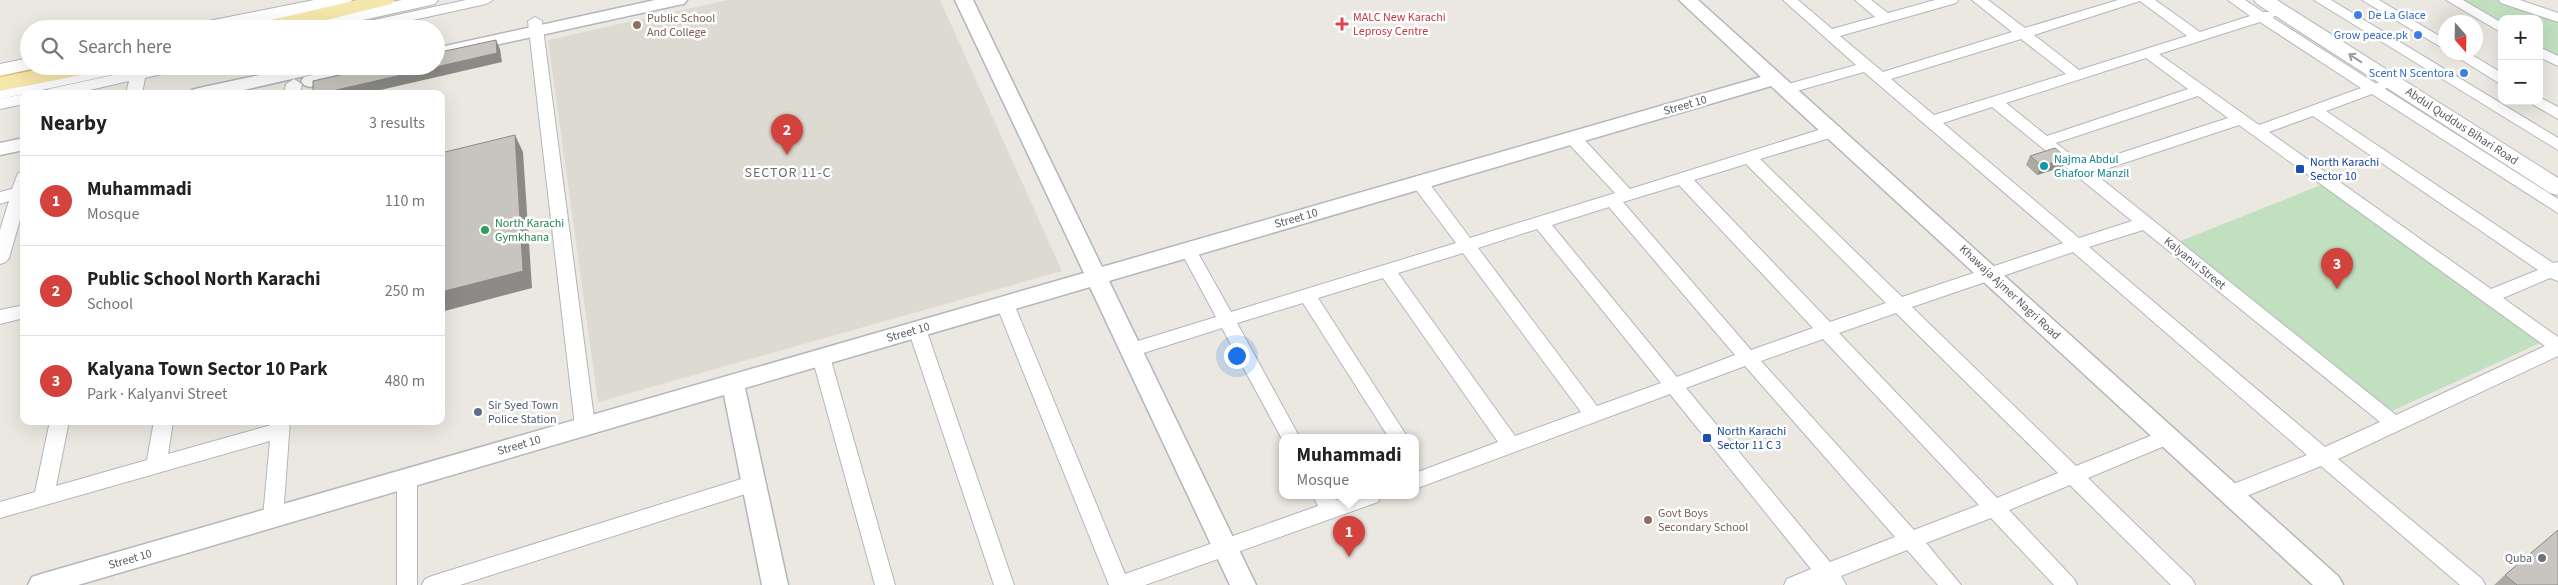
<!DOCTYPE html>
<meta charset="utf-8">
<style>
:root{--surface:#fff;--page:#f6f6f6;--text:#222;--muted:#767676;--line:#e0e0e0;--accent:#d4423d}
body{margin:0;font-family:"Source Sans 3",sans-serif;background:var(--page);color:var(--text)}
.controls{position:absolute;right:15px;top:15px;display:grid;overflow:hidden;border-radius:10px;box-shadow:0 5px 20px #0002}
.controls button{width:45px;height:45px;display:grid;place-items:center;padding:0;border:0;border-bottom:1px solid var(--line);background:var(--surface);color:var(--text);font:25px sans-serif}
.compass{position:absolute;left:2438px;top:15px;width:45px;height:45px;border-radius:50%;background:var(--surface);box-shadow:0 5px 20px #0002;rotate:160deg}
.you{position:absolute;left:1236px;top:355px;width:18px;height:18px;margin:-12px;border:4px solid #fff;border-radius:50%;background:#1a73e8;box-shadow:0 0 0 8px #1a73e833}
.badge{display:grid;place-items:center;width:32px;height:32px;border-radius:50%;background:var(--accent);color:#fff;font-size:16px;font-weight:700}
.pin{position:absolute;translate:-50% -41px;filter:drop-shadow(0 1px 2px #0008)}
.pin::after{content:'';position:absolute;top:26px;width:18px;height:15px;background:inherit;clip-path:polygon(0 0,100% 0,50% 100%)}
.popup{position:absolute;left:1279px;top:434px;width:140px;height:65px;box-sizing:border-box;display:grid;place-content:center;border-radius:10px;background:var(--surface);filter:drop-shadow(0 1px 4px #0005);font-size:16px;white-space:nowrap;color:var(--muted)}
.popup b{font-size:19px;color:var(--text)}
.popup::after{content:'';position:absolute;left:50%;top:100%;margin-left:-10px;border:10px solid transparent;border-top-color:var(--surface)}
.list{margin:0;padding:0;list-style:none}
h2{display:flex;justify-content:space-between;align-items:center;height:65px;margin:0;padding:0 20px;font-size:21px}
h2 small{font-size:16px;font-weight:400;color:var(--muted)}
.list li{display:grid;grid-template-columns:32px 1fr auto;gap:15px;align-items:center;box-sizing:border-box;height:90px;padding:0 20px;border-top:1px solid var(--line)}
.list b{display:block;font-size:19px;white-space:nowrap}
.list p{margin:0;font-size:16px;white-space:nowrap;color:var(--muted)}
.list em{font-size:16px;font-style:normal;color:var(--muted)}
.icon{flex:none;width:28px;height:28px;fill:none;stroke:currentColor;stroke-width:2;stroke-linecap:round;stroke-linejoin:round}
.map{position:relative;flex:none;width:2558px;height:585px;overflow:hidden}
.search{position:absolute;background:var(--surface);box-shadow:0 5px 20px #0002;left:20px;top:20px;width:425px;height:55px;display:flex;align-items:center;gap:12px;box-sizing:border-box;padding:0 18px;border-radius:28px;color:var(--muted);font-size:19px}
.panel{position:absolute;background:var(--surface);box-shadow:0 5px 20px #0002;left:20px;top:90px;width:425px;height:335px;border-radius:10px}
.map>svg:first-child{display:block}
</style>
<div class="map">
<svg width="2558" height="585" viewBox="0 0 2558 585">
<rect width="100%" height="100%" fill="#ebe8e1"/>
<path fill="#dddad2" d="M728,0H940L1062,271L598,402L548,40Z"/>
<path fill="#c1e0c0" d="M2458,0H2498L2558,21V58L2539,47V19H2502V25Z
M2321,185L2540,343L2392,411L2178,242Z"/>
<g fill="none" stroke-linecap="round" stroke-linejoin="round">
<g stroke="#b3b6ba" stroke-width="2">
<path id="minor" d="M466,0H493L486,4L372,29H344L351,25Z
M1783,0H1798L1832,29L1875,17L1855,0H1871L1888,13L1935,0H1958L1956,3L1840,36L1883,72L2012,32L1972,0H1988L2025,28L2118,0H2155L2200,32L2250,16L2228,0H2245L2263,12H2273L2275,15L2273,18L2375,83L2388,82L2391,85L2385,89L2558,199V213L2372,94L2326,111L2553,263L2558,262V281L2550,278L2503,298L2558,337V356L2338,459L2482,579L2485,585H2460L2321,466L2237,500L2230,502L2223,500L2220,494L2223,488L2307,455L2073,252L1912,307L2076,466L2160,432L2167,429L2174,432L2177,437L2174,442L2088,478L2192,579L2195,585H2171L2070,485L2009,510L2074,579L2077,585H2054L1991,518L1926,543L1961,585H1938L1907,550L1841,576L1846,585H1784L1787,579L1811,569L1670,394L1415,489V473L1498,442L1383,278L1318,298L1408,438H1389L1303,303L1237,323L1300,438H1283V441L1222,328L1131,357L1125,355L1122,350L1125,345L1216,317L1180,250L1182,246H1194L1231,312L1456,243L1414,187L1412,183L1414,179H1426L1470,238L1615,193L1567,142L1565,138L1573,133L1579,134L1630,189L1828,127H1840L1842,131L1840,135L1760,159L1902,297L2063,243L1864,72L1786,94L1781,92L1778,89L1781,86L1856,65ZM2140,1L2187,36L2079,70L2034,35ZM2260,22L2361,88L2259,125L2159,54ZM2021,39L2066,74L1934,115L1891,79ZM2146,58L2188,89L2047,136L2006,103ZM2198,96L2228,118L2084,165L2056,143ZM1992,107L2132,221L2079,238L1943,123ZM2313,116L2538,270L2491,289L2269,132ZM2239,125L2545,346L2396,415L2094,173ZM1746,164L1886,303L1830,322L1694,180ZM1679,185L1813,328L1751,350L1623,202ZM1609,207L1735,355L1677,377L1552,225ZM1537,229L1661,383L1597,406L1478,248ZM2143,230L2380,422L2325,447L2089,247ZM1463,253L1581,412L1515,436L1398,273ZM1896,313L2058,473L1997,498L1839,333ZM1823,339L1979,505L1914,530L1761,361ZM1745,366L1895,537L1830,562L1686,388Z
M2314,0H2331L2558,138V150Z
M2362,0H2379L2446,40V50Z
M2446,0H2463L2502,23V33Z
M2499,0H2520L2558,13V22L2501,3Z
M535,17L542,21L595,426L592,431L585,433L578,431L575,426L528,21Z
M2539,47L2558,56V66L2539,57Z
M2449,52H2467L2502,73V85Z
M155,66H184L182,69L145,78L142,94H126L129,81L72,94H42L49,89Z
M294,79L302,84L300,94H284L286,84Z
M24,94V104L0,109V99Z
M2539,97L2558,107V119L2532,104L2530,101H2539Z
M24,172V206L9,258L6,262L0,264V230L9,201L0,204V192L12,189L18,173Z
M1005,298L1011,299L1014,304L1125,574L1318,506L1313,496H1333L1336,500L1348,496H1381L1378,502L1145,585H1109L996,304L999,299Z
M24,305V318L0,324V310Z
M917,322L923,324L926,329L1014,585H994L908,329L911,324Z
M821,350L827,352L830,357L895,585H875L812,357L815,352Z
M50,421H69L56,486L147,460L154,421H173L168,454L271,425V421H290L283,517L280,523L273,525L266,523L263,517L270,441L0,518V502L35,492Z
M407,470L414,472L417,478V585H397V478L400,472Z
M754,475L761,477L764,483L761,489L460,585H422L425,579L432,576Z"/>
</g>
<g stroke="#b3b6ba" stroke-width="3">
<path id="tertiary" d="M655,0H687L684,4L678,5L436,58V48Z
M955,0H973L1102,267L1761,77L1679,0H1698L2339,577L2343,585H2313L1771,86L1109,281L1256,585H1230L1090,287L745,388L788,585H762L724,395L78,585H28L32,577L41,574L1084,273Z
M301,66H336L333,70L327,71L226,94H190L192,90L199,88Z
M351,66H385L382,70L310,87L304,85L301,81L304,77Z
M24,138V150L0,155V143Z"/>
</g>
<g stroke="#b2b6ba" stroke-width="2">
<path id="secondary" d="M314,0H352L349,4L342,6L229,29H189L192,25L199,23Z
M402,0H438L435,4L323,29H285L288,25L295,23Z
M2254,0H2277L2558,178V195L2550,193L2257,4Z
M29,58V66H37L36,68L0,76V64Z
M95,66H135L132,70L125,72L0,99V87Z"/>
</g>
<g stroke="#e0b864" stroke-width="3">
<path id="primary" d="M357,0H395L391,4L290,29H251L254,24Z
M56,66H103L100,71L92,73L0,91V77Z"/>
</g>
<use href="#minor" fill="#fff" fill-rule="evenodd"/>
<use href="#tertiary" fill="#fff" fill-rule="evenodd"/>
<use href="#secondary" fill="#fff" fill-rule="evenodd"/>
<use href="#primary" fill="#f5e6ab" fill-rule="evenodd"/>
</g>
<path fill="#aca9a5" d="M2030,156L2067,158L2062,167L2037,175L2026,165Z
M2505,575L2558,585H2494Z"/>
<path fill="#8c8a86" d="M496,40L500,49L502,62L363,94H319Z
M515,135L523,152L532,288L441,312V292Z
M2067,158L2062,167L2037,175L2042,166Z"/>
<path fill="#c8c5c0" stroke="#8c8a86" d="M496,40L497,53L319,94H313V81L379,66H436V53Z
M515,135L523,271L441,292V153Z
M2055,148L2067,158L2042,166L2030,156Z
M2558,530V585H2517L2505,575Z"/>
<defs><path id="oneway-shaft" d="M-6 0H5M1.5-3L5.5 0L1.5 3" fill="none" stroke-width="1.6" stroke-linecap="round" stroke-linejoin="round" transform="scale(1.25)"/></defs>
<use stroke="#9b9ea0" href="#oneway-shaft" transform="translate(2355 58) rotate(-147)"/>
<g fill="#3f7fe0" stroke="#fff" stroke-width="2">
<circle cx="2358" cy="15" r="5"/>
<circle cx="2418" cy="35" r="5"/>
<circle cx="2464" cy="73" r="5"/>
</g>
<path fill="#e0444e" stroke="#fff" stroke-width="2" d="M1339.5 16.5h5v5h5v5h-5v5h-5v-5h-5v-5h5z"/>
<g fill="#8d6e63" stroke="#fff" stroke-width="2">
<circle cx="637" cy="25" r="5"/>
<circle cx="1648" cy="520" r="5"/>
</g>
<circle fill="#0f9aa8" stroke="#fff" stroke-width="2" cx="2044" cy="166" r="5"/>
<g fill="#1a4fb4" stroke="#fff" stroke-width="2">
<rect x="2295" y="164" width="10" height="10" rx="2.5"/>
<rect x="1702" y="433" width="10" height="10" rx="2.5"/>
</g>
<circle fill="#2e9e5b" stroke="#fff" stroke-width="2" cx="485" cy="230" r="5"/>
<circle fill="#5c6f8a" stroke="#fff" stroke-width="2" cx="478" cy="412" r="5"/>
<circle fill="#6b7280" stroke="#fff" stroke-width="2" cx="2542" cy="558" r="5"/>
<g text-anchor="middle" stroke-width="5" stroke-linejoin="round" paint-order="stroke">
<g font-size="12" fill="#366cbe" stroke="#fff" text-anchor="end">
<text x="2368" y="19" text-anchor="start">De La Glace</text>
<text x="2408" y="39">Grow peace.pk</text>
<text x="2454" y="77">Scent N Scentora</text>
</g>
<g font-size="12" fill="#be3a42" stroke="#fff" text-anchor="start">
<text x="1353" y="21">MALC New Karachi<tspan x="1353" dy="14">Leprosy Centre</tspan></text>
</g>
<g font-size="12" fill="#785e54" stroke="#fff" text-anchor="start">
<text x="647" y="22">Public School<tspan x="647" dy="14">And College</tspan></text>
<text x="1658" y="517">Govt Boys<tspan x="1658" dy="14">Secondary School</tspan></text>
</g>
<g font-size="12" fill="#595d60" stroke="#fff">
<text transform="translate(1685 105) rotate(-16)" y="4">Street 10</text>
<text transform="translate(2462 126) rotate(33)" y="4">Abdul Quddus Bihari Road</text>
<text transform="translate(1296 218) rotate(-16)" y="4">Street 10</text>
<text transform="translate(2195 263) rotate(39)" y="4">Kalyanvi Street</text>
<text transform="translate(2010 292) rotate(43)" y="4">Khawaja Ajmer Nagri Road</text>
<text transform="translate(908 332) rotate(-16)" y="4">Street 10</text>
<text transform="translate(519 445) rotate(-16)" y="4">Street 10</text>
<text transform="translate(130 559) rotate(-16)" y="4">Street 10</text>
</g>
<g font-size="12" fill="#0d838f" stroke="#fff" text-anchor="start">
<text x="2054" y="163">Najma Abdul<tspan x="2054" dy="14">Ghafoor Manzil</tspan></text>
</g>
<g font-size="12" fill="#164399" stroke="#fff" text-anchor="start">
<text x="2310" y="166">North Karachi<tspan x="2310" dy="14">Sector 10</tspan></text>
<text x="1717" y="435">North Karachi<tspan x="1717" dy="14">Sector 11 C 3</tspan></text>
</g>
<g font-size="12" fill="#27864d" stroke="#fff" text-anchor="start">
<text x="495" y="227">North Karachi<tspan x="495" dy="14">Gymkhana</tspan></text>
</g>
<g font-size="12" fill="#4e5e75" stroke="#fff" text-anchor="start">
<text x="488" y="409">Sir Syed Town<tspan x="488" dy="14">Police Station</tspan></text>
</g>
<g font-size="12" fill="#5b616d" stroke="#fff" text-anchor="end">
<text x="2532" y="562">Quba</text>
</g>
<g font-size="14" letter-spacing="1" fill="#6a6e72" stroke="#fff">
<text x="788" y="177">SECTOR 11-C</text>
</g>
</g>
</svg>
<div class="controls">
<button>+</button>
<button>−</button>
</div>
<svg class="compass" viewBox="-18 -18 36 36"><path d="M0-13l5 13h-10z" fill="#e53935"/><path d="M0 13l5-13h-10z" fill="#767676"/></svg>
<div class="you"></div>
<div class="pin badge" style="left:1349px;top:557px">1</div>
<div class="popup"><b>Muhammadi</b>Mosque</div>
<div class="pin badge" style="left:787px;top:155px">2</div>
<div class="pin badge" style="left:2337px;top:289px">3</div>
<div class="search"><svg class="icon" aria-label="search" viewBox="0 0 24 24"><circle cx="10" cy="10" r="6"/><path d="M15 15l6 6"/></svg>Search here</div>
<section class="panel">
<h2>Nearby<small>3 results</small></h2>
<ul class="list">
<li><span class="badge">1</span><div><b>Muhammadi</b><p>Mosque</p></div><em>110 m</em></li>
<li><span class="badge">2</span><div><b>Public School North Karachi</b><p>School</p></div><em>250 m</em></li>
<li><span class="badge">3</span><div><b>Kalyana Town Sector 10 Park</b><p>Park · Kalyanvi Street</p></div><em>480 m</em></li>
</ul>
</section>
</div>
